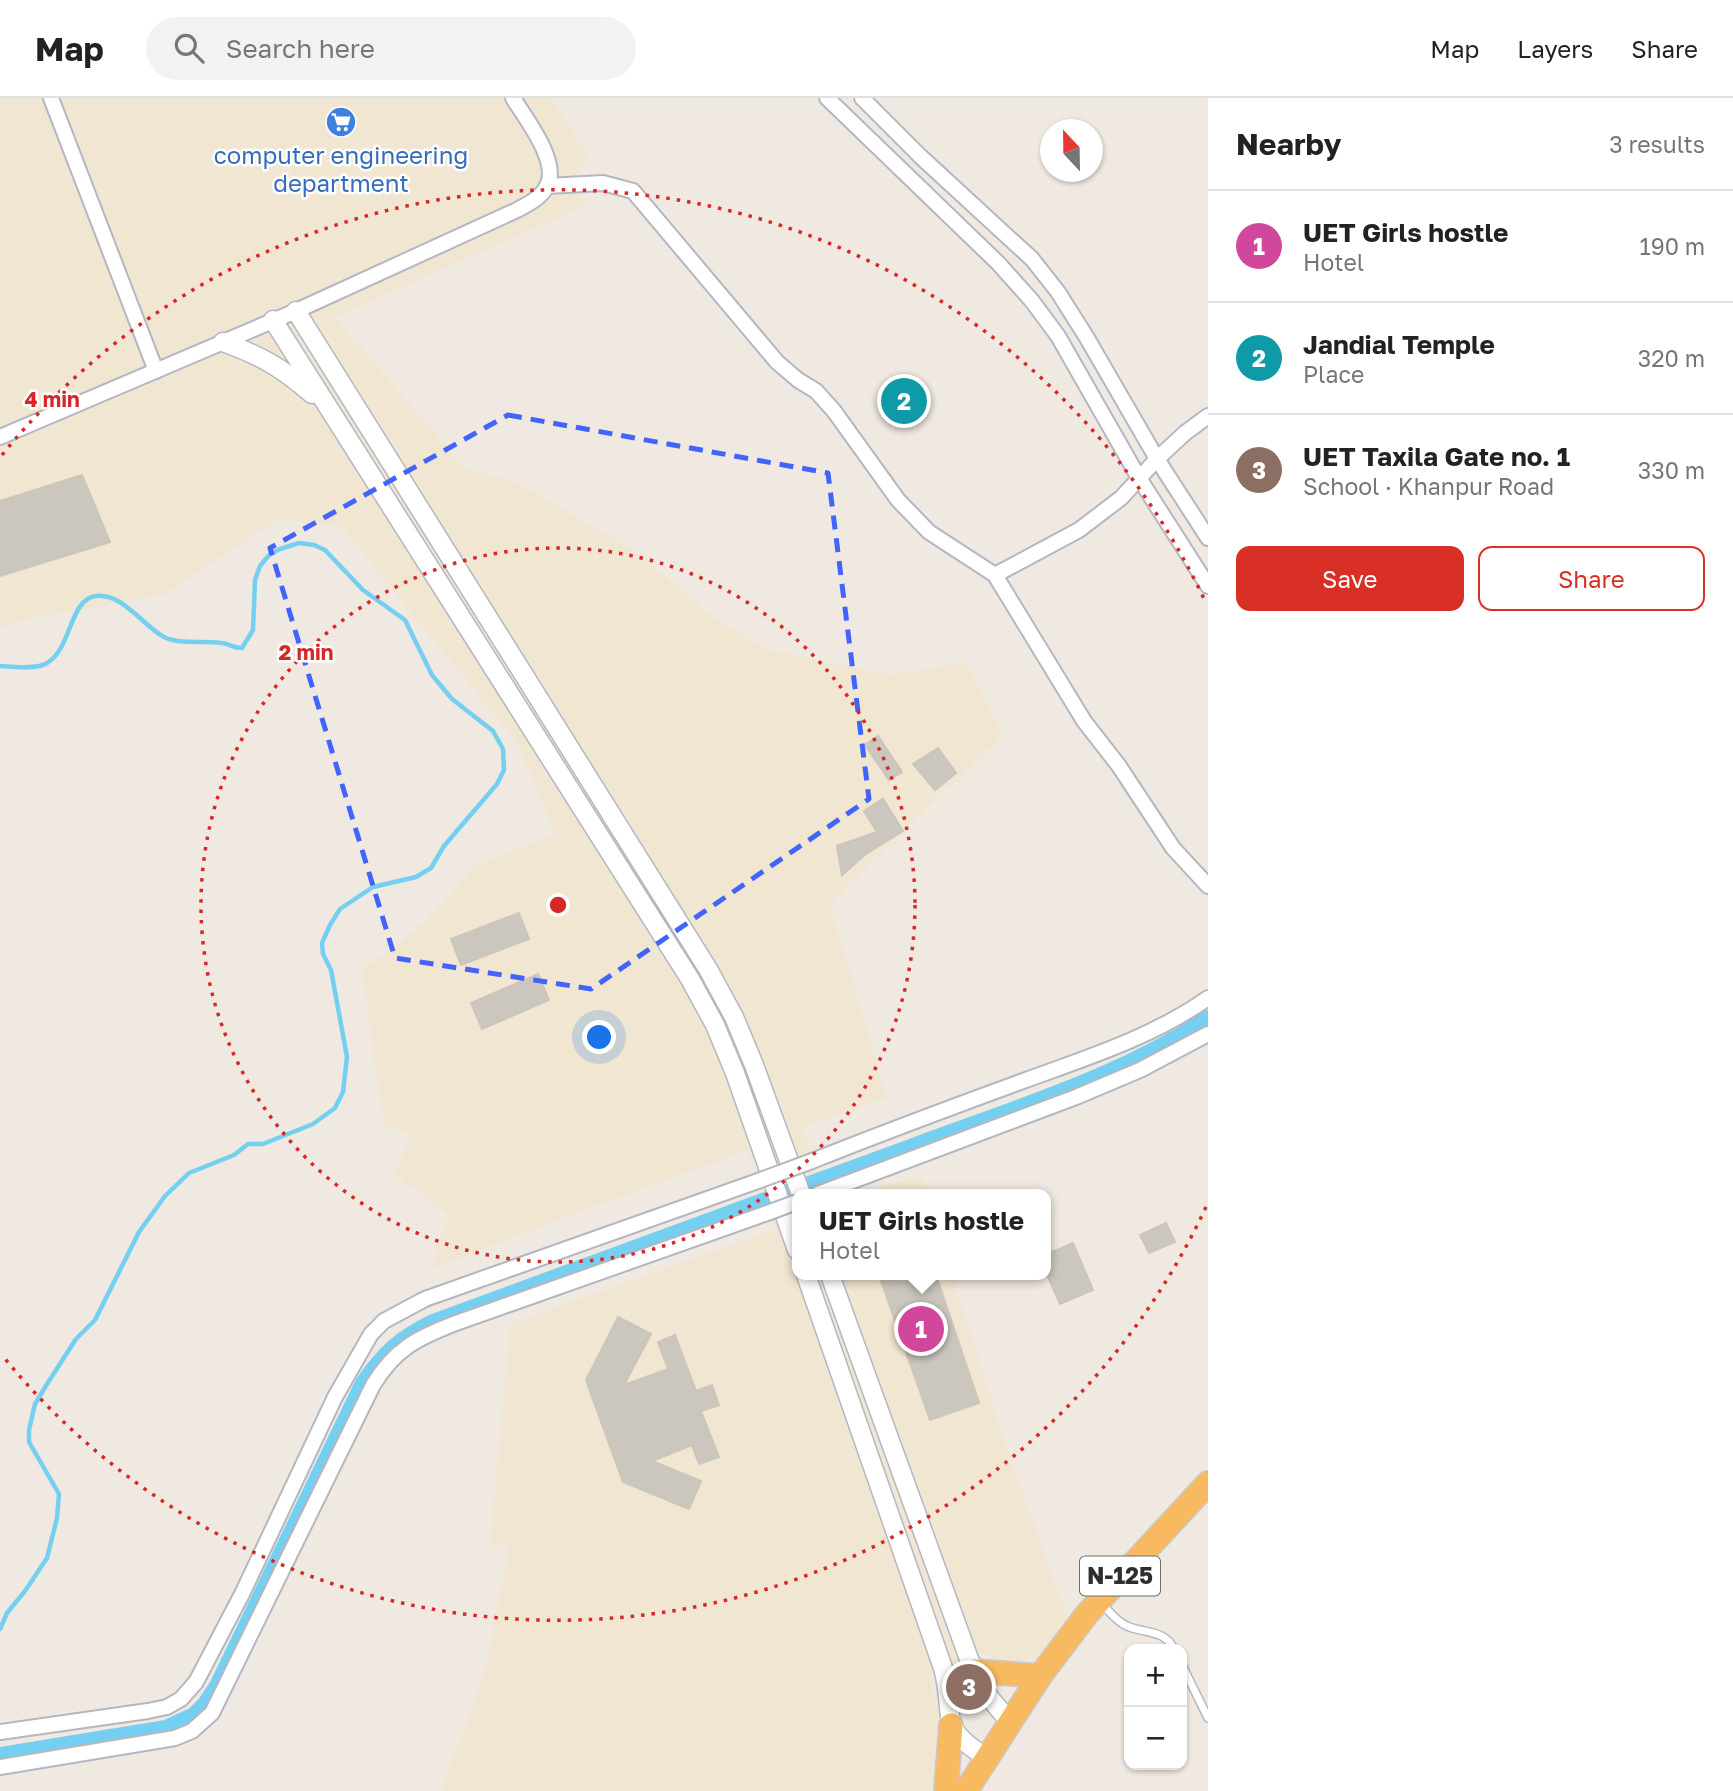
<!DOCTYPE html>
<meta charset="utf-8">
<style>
:root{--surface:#fff;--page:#f2f2f2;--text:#222;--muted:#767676;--line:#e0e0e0;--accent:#d93025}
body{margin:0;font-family:"Golos Text",sans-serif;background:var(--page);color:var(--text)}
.controls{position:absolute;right:21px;bottom:21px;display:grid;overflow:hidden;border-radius:14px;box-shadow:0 2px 5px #0004}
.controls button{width:63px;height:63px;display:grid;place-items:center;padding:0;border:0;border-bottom:2px solid var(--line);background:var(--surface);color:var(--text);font:35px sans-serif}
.compass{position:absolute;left:1040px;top:21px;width:63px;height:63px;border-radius:50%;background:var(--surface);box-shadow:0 2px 5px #0004;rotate:338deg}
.you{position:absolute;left:600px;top:940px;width:24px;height:24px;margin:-18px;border:5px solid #fff;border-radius:50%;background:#1a73e8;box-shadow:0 0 0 10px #1a73e833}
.badge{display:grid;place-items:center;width:46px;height:46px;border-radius:50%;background:var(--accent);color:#fff;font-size:23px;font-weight:700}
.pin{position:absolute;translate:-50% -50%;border:4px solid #fff;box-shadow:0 2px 7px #0006}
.popup{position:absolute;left:792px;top:1091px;width:259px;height:91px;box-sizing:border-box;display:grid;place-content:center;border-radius:14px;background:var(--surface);filter:drop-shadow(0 2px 5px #0005);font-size:23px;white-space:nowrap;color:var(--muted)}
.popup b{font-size:26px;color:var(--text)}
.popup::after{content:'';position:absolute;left:50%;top:100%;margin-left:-14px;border:14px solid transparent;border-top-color:var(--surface)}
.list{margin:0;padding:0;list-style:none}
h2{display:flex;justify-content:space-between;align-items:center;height:91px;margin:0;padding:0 28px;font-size:30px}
h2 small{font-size:23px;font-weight:400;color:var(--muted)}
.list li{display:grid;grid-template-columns:46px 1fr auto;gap:21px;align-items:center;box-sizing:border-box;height:112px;padding:0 28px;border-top:2px solid var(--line)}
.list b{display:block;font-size:26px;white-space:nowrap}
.list p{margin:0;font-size:23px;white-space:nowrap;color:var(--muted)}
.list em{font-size:23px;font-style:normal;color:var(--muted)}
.actions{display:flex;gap:14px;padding:21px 28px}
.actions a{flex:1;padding:16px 0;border:2px solid var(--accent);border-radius:14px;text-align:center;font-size:24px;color:var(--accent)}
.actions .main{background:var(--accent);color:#fff}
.icon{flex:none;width:38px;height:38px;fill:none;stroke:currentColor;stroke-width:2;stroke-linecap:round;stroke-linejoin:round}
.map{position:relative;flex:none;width:1208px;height:1693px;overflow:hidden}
header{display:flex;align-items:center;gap:42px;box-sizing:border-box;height:98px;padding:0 35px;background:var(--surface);border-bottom:2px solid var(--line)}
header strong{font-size:33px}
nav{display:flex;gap:38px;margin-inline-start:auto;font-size:24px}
.search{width:490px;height:63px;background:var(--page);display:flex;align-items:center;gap:18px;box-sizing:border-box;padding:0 24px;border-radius:38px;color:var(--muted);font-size:26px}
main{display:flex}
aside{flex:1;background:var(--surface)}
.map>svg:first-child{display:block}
</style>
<header>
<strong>Map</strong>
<div class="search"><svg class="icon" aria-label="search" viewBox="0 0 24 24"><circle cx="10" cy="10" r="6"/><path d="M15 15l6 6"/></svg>Search here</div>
<nav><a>Map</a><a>Layers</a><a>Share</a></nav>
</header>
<main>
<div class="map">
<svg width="1208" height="1693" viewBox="0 0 1208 1693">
<rect width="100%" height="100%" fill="#efe9e1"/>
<path fill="#f0e6d1" d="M0,0H551L587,56L575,81L584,108L335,219L466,371L516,384L633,452L714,519L767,552L891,577L966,564L1003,636L830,806L887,1000L802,1029L825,1096H797V1177H952L1006,1347L1070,1528L1050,1553L1033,1564L1018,1567L999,1564L981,1553L942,1568L930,1580L938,1612L942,1651L940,1675L934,1693H441L485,1574L509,1449L490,1445L510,1226L775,1131L749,1052L573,1116L431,1171L448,1117L394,1076L412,1037L384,1027L362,872L405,841L440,808L473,769L555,736L519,647L341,428L277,422L163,497L38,519L0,529Z
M920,1077L927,1096H866Z"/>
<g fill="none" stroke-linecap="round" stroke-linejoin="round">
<path stroke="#75cff0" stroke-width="4.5" d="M0,568C13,569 31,571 43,567C72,556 68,501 96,498C123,495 143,528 164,539C180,547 204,542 222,545C230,546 234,550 242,550L253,532L255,482L260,468L269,457L280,451L299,445L314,447L325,452L363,492L405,522L432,577L452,601L493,633L503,651L504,672L497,686L444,748L431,770L416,779L373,789L340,811L330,827L322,845L323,856L331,872L347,959L343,994L335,1010L313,1026L263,1046H248L234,1057L189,1075L165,1098L139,1134L95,1222L76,1241L47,1286L35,1306L29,1332V1344L59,1396L57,1420L47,1460L25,1493L7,1515L0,1531"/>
<path stroke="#75cff0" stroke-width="16" d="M0,1657L166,1630L194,1617L205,1606L217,1588L363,1285C384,1255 400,1240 433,1224C594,1164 755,1106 916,1047C1015,1010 1119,979 1208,920"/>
</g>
<path fill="#cbc7bf" stroke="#cbc5ba" stroke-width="2" d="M82,377L110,444L0,478V403Z
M878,638L902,674L889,682L865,647Z
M938,650L956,675L935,692L913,666Z
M883,701L903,733L866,756L842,777L837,748L877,734L864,713Z
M519,815L529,841L461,867L451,841Z
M538,876L549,902L482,931L471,905Z
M1166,1125L1175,1144L1149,1155L1140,1137Z
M1073,1145L1093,1192L1060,1206L1045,1172V1157Z
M879,1177H936L979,1305L930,1322Z
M618,1219L651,1236L624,1287L668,1271L658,1244L675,1237L696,1293L712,1287L719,1307L701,1313L719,1359L699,1366L692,1347L652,1363L701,1383L689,1411L623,1384L586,1282Z"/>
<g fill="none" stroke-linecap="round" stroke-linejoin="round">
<g stroke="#b4b7c1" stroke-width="10">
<path id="service" d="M1102,1506C1109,1513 1117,1524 1127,1528C1145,1536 1164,1531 1174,1551
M1182,1567L1208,1620"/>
</g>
<g stroke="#b4b7c1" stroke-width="18">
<path id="minor" d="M51,0L156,273
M827,0L998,165L1032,203L1058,238L1139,380L1208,488
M862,0L921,59L1032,161L1058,194L1087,240L1157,361L1208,440
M547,88L603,85L633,93L777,264L798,282L816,293L834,313L898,402L929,434L995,477L1084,623L1119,668L1173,750L1208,788
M0,339L296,213L517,112C528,106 541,100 547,88C560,64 526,21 513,0
M995,477L1079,432L1121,400L1157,361L1185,335L1208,318
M812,1063C882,1035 952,1009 1023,983C1086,960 1153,939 1208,900
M818,1096L1076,999L1140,972L1208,936
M0,1634L148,1613L167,1609L181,1601L196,1584L242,1496L335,1299L371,1236L384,1223L425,1201L758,1083
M0,1669L175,1640L192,1633L212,1615L373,1287C395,1251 417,1240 456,1225L770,1114"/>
</g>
<g stroke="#b4b7c1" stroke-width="21">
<path id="tertiary" d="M296,213L708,871L734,919L754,967L801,1096
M273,222L690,881L715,927L735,975L797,1152
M223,244C261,258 281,269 312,296
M806,1177L943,1570C956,1618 936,1629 986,1659
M830,1177L969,1561L984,1593L1009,1623
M950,1604L966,1596L984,1593"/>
</g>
<g stroke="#c9c9c9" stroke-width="26">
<path id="trunk" d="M974,1573L1040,1578
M946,1693L951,1627
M966,1693L1040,1578L1087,1516L1208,1385"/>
</g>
<use href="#service" stroke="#fff" stroke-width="7"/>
<use href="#minor" stroke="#fff" stroke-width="14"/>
<use href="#tertiary" stroke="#fff" stroke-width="18"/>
<use href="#trunk" stroke="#f8ba60" stroke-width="23"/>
<g stroke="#b4b7c1" stroke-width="18" stroke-linecap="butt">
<path id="minor-bridge" d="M758,1083L812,1063
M770,1114L797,1104"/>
</g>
<use href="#minor-bridge" stroke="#fff" stroke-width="14"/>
</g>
<path fill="none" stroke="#4264fb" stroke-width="5" stroke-dasharray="14 9" stroke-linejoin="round" d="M508,317L828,375L869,701L591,891L395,860L270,450Z"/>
<g fill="none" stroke="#d62828" stroke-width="3.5" stroke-dasharray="3.5 7">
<circle cx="558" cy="807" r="357"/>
<path d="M1206 1109A715 715 0 0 1 2 1257M2 357A715 715 0 0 1 1206 505"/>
</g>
<defs>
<g id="supermarket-disc" transform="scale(1.575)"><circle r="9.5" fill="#3f7fe0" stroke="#fff"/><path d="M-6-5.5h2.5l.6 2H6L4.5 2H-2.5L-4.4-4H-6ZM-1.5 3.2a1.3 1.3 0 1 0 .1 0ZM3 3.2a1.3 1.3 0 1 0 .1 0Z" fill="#fff"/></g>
</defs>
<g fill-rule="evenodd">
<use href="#supermarket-disc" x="341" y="24"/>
</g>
<g text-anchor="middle" stroke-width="5" stroke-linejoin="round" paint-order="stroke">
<rect fill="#fff" stroke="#6d6d6d" stroke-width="2" x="1080" y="1458.5" width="80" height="39" rx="5"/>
<g font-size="23" font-weight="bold" fill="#2e2e2e">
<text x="1120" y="1486">N-125</text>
</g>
<g font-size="24" fill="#366cbe" stroke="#fff">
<text x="341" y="66">computer engineering<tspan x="341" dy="28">department</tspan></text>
</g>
</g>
<circle cx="558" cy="807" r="10" fill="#d62828" stroke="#fff" stroke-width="3.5"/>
<g font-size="21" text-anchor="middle" font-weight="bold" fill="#d62828" stroke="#fff" stroke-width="5" stroke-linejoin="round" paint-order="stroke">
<text x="52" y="309">4 min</text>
<text x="306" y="562">2 min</text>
</g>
</svg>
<div class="controls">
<button>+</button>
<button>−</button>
</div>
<svg class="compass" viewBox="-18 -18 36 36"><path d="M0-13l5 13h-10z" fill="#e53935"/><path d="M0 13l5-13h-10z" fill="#767676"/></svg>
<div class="you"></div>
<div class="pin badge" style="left:921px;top:1231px;background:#d1479c">1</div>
<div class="popup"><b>UET Girls hostle</b>Hotel</div>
<div class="pin badge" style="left:904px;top:303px;background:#0f9aa8">2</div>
<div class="pin badge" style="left:969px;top:1589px;background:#8d6e63">3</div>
</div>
<aside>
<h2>Nearby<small>3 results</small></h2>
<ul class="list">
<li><span class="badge" style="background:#d1479c">1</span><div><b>UET Girls hostle</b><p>Hotel</p></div><em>190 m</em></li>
<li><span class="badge" style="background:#0f9aa8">2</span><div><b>Jandial Temple</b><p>Place</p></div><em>320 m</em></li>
<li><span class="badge" style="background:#8d6e63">3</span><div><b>UET Taxila Gate no. 1</b><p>School · Khanpur Road</p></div><em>330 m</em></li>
</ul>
<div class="actions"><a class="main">Save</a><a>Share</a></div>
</aside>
</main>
